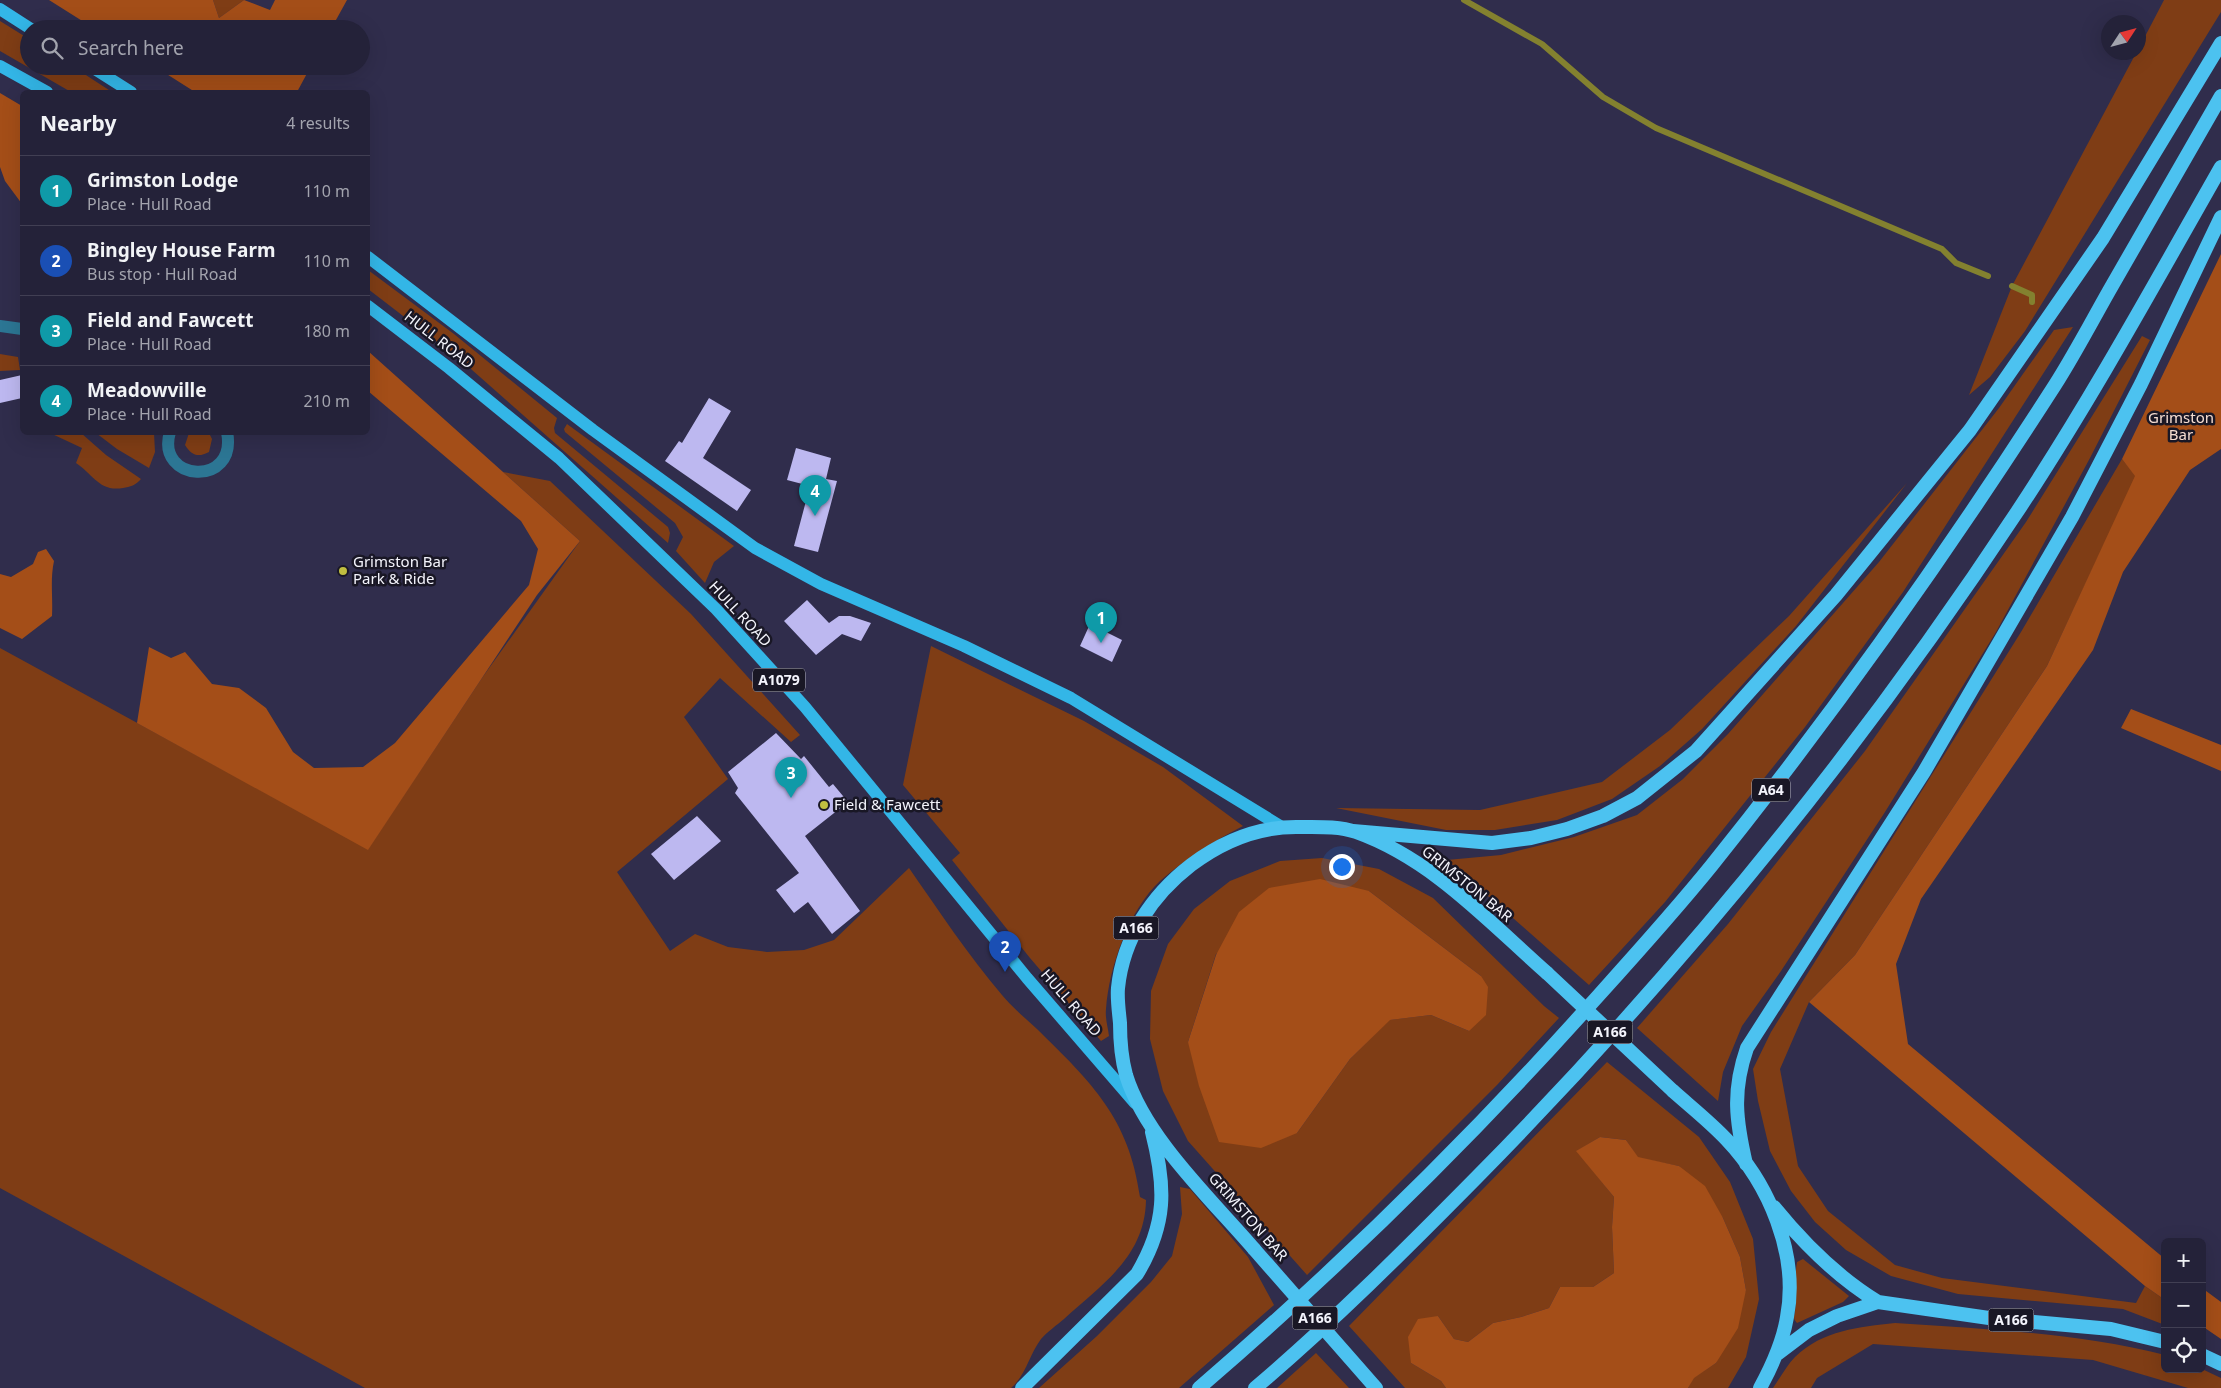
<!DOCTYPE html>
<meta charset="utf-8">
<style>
:root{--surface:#242239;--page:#2c2a41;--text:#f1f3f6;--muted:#a3a4ae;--line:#413f53;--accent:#c0be40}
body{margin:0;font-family:"Noto Sans",sans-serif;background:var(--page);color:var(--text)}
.controls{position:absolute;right:15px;bottom:15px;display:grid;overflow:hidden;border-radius:8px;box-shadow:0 5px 20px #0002}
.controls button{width:45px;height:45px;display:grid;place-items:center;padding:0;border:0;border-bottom:1px solid var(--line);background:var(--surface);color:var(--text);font:25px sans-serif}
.compass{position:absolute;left:2101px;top:15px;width:45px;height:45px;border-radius:50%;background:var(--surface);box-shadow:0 5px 20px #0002;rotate:54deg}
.you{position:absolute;left:1341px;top:866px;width:18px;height:18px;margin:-12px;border:4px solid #fff;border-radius:50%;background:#1a73e8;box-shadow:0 0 0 8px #1a73e833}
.badge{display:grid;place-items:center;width:32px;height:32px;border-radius:50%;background:var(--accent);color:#fff;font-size:16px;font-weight:700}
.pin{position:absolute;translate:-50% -41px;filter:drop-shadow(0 1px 2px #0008)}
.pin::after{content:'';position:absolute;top:26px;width:18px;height:15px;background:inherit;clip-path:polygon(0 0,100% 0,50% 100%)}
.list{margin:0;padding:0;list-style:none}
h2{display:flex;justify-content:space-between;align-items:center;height:65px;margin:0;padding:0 20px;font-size:21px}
h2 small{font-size:16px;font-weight:400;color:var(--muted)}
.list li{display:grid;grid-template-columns:32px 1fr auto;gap:15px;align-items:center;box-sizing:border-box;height:70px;padding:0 20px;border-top:1px solid var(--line)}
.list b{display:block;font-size:19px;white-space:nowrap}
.list p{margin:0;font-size:16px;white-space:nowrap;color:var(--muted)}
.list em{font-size:16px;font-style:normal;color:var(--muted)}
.icon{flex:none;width:28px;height:28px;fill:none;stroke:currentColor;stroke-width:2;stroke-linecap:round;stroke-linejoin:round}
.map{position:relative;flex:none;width:2221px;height:1388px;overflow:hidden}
.search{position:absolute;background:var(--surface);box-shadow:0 5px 20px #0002;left:20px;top:20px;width:350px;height:55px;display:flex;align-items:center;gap:12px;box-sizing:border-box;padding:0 18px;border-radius:28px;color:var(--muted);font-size:19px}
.panel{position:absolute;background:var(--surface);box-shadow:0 5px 20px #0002;left:20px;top:90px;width:350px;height:345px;border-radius:8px}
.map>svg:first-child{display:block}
</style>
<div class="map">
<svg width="2221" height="1388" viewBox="0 0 2221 1388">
<rect width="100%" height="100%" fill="#302d4c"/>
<path fill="#7f3d15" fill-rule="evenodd" d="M213,0H244L219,18Z
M2164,0H2221V12L2025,331L1990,377L1969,395L2012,286L2136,53L2138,52L2139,48Z
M0,21L29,39V66H72L112,92H71L0,51Z
M368,270L454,334L557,418L554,428L555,433L668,527L670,533L668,543L463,362L368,289Z
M2073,327L1903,592L1805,727L1665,902L1589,985L1447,860L1501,855L1574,837L1637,815L1683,779L1728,734L1879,562L1999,408L2054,330Z
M2142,336L2150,340L2090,458L1996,632L1885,812L1781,971L1742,1026L1723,1072L1718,1101L1637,1028L1728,924L1865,751L2026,522Z
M0,354L18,357L20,370L0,371Z
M567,424L734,546L714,562L705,583L676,551L683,537L675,523L565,432L564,429Z
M50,433H81L106,455L141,479C136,485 130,487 123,488C99,492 93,474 76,463L82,448Z
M96,433H154L155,452L149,468L117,449Z
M189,433H209L212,439L209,452C198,458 191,455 185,445Z
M2122,459L2136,476L2047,666L1855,955L1809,1002L1780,1069L1798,1166L1828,1211L1895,1265L1942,1278L2136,1303L2145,1286L2165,1300V1325L2123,1309L1958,1294L1891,1276L1846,1250L1815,1222L1791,1191L1770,1151L1758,1101L1753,1069L1771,1032L2021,632Z
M503,472L550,481L691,614L800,735L791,742L720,678L684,717L728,779L617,872L670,951L695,934L728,947L767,952L804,950L834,940L909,868C939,911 968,955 1002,995C1012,1007 1025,1018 1037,1029C1092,1083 1129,1118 1140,1197L1146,1200C1145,1257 1102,1284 1064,1319C1057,1325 1047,1332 1041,1339C1029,1355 1026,1375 1011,1388H365L0,1188V648L368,849L482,678L580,541Z
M1907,483L1796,626L1702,729L1660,766L1612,799L1557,820L1495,830H1446L1336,808L1480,810L1602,782L1670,730L1789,616Z
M931,646L1084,721L1163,767L1243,826C1214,841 1185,859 1160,881C1129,910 1109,967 1106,1009C1105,1018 1108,1028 1109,1036L1101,1041L1030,958L952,860L960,853L903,785Z
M1322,858L1379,869L1433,898L1544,1006L1559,1018L1497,1085L1307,1275L1188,1141L1163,1091L1150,1039L1151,991L1168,944L1194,909L1230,881L1280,861ZM1369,891L1481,976L1469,1031L1431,1015L1389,1020L1350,1059L1297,1133L1188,1042L1216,954Z
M1607,1062L1699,1137L1730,1182L1753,1239L1759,1299L1746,1357L1728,1388H1688L1693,1378L1716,1363L1746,1290L1740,1257L1723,1218L1679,1166L1638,1158L1626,1140L1600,1137L1577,1151L1614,1197L1612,1227L1614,1273L1593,1287H1560L1549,1308L1521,1317L1493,1323L1468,1342L1454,1339L1438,1316L1411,1363L1441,1381L1446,1388H1405L1349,1326Z
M1180,1187L1190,1189L1248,1257L1274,1305L1179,1388H1039L1097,1336L1151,1282L1172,1256L1182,1214Z
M1803,1259L1849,1296L1843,1302L1797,1323C1793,1319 1794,1317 1795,1312C1797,1296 1794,1278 1797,1262Z
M1895,1323C1986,1329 2077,1333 2165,1355V1369H2202L2221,1378V1388H2188L2093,1360L1873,1344L1817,1378L1811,1388H1773C1780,1378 1787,1365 1795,1357C1823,1330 1859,1327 1895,1323Z
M1316,1353L1349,1388H1277Z"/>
<path fill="#a44e18" d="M49,0H213L219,18L244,0L270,10L275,0H347L331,29H95Z
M154,66H311L297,92H195Z
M0,93L22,106V204L5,181L0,167Z
M2221,254V449L2190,470L2123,572L2093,650L1921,899L1896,964L1908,1044L2165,1259V1300L2145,1286L1809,1002L1855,955L2047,666L2135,476L2122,459Z
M368,351L580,541L537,595L368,850L137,723L149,647L171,658L185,652L212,684L239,688L266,708L293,752L314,768L363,767L395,743L529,585L538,549L521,521L368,391Z
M46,549L54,561C50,580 53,596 52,616L22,639L0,628V574L11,577L33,564L38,552Z
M2131,709L2221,745V771L2121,728Z
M1320,879L1369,891L1481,976L1488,987L1486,1015L1469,1031L1431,1015L1390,1020L1350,1059L1297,1133L1261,1148L1219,1142L1199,1086L1188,1042L1216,955L1239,912L1269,888Z
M1600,1137L1626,1140L1638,1157L1679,1166L1705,1186L1723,1218L1740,1257L1746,1290L1738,1328L1716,1363L1694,1378L1688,1388H1446L1441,1381L1411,1363L1408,1337L1418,1319L1438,1316L1454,1339L1468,1342L1493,1323L1521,1317L1549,1308L1560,1287H1593L1614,1273L1612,1227L1614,1197L1576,1151Z
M2202,1288L2221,1302V1339L2202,1326Z"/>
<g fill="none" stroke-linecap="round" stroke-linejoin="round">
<path stroke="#83812f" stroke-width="6" d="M1464,0L1542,44L1603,97L1656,128L1942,249L1956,263L1988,276
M2012,286L2032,295V302"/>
</g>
<path fill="#bdb8f0" d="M22,375V398L0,403V380Z
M709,398L731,411L703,458L751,490L737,511L665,461L679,441L682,443Z
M796,448L831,458L826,479L837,481L818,552L794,546L810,486L787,480Z
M807,600L829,623L839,616H850L871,623L861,641L842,634L816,655L784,621Z
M1090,624L1122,640L1112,662L1080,646Z
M776,733L801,759L804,756L829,787L833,784L848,802L805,836L860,911L832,934L808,902L794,913L776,890L799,873L735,793L738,788L728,772Z
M697,816L721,841L674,880L651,854Z"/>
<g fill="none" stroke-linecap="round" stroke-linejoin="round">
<path stroke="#2c7694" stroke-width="12" d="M0,326L22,329
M170,432C155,482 238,488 227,432"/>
<path stroke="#33b6e7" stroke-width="12" d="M0,9L31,29
M0,66L47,92
M90,66L131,92
M368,257L593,430L755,548L821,584L964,646L1071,698L1282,827
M368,306L449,368L559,458L716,609L805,707L1027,978L1135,1103"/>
<path stroke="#4cc2f0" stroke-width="14" d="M1353,831L1492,843L1531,838L1567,829L1603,816L1637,798L1696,751L1836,595L1970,430L2103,238L2221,43
M1673,1091C1691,1107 1710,1122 1726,1139C1769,1184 1799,1254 1787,1317C1783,1342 1772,1366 1760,1388
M1746,1164C1736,1121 1732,1091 1747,1048L1924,772L2072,517L2141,384L2221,217
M1774,1207C1804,1244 1837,1277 1878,1302
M1254,1249C1211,1199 1145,1137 1126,1075C1121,1057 1120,1041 1120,1023C1119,1012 1117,999 1118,988C1123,938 1152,895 1191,865C1223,841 1260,826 1300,827C1318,827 1339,826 1356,832C1432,859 1488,921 1547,973
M1776,1355L1809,1330L1837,1316L1878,1302L1989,1318L2111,1329L2165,1342
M2202,1355L2221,1364
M1022,1388L1137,1274C1167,1224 1166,1187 1152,1132
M1199,1388C1334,1272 1461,1148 1580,1016C1625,966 1670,917 1712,865C1835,712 1949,550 2055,385C2076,352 2094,317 2113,284C2149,221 2185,158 2221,96
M1255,1388C1333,1322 1406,1249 1478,1176C1678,973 1860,750 2017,512C2091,400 2155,283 2221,167"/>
<path stroke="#4cc2f0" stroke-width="14" d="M1547,973L1673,1091
M1254,1249L1376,1388"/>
</g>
<g fill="#c0be40" stroke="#191725" stroke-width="2">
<circle cx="343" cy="571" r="5"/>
<circle cx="824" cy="805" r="5"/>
</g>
<g text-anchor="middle" stroke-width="5" stroke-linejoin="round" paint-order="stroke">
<g fill="#191725" stroke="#b2b2bc" stroke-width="1">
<rect x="753" y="668.5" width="52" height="23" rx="4"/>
<rect x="1752" y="778.5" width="38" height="23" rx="4"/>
<rect x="1113.5" y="916.5" width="45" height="23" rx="4"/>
<rect x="1587.5" y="1020.5" width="45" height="23" rx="4"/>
<rect x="1292.5" y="1306.5" width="45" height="23" rx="4"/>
<rect x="1988.5" y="1308.5" width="45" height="23" rx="4"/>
</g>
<g font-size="14" font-weight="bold" fill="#f4f4fc">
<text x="779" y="685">A1079</text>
<text x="1771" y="795">A64</text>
<text x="1136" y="933">A166</text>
<text x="1610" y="1037">A166</text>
<text x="1315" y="1323">A166</text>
<text x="2011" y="1325">A166</text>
</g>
<g font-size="15" fill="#f4f4fc" stroke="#191725">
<text transform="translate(439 340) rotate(38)" y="5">HULL ROAD</text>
<text transform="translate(740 614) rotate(47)" y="5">HULL ROAD</text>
<text transform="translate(1467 884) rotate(39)" y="5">GRIMSTON BAR</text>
<text transform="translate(1071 1003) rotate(49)" y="5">HULL ROAD</text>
<text transform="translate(1248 1217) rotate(49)" y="5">GRIMSTON BAR</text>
</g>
<g font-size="15" fill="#f6ddd1" stroke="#191725">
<text x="2181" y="423">Grimston<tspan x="2181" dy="17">Bar</tspan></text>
</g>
<g font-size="15" fill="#f4f4fc" stroke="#191725" text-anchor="start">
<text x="353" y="567">Grimston Bar<tspan x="353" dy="17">Park &amp; Ride</tspan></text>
<text x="834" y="810">Field &amp; Fawcett</text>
</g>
</g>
</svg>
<div class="controls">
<button>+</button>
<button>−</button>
<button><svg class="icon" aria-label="locate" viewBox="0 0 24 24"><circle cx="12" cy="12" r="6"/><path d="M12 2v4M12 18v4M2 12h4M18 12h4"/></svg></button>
</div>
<svg class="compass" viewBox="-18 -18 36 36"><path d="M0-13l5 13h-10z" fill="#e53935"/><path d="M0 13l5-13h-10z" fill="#a3a4ae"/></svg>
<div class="you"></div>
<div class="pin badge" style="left:1101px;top:643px;background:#0f9aa8">1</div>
<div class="pin badge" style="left:1005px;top:972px;background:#1a4fb4">2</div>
<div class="pin badge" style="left:791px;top:798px;background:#0f9aa8">3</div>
<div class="pin badge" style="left:815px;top:516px;background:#0f9aa8">4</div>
<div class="search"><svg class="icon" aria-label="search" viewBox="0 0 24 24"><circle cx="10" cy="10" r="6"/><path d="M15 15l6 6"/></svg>Search here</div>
<section class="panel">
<h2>Nearby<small>4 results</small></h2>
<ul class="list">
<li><span class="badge" style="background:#0f9aa8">1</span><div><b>Grimston Lodge</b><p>Place · Hull Road</p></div><em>110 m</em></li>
<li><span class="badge" style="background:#1a4fb4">2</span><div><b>Bingley House Farm</b><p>Bus stop · Hull Road</p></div><em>110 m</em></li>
<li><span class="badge" style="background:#0f9aa8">3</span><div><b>Field and Fawcett</b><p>Place · Hull Road</p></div><em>180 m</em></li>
<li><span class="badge" style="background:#0f9aa8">4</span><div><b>Meadowville</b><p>Place · Hull Road</p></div><em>210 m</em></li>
</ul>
</section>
</div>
